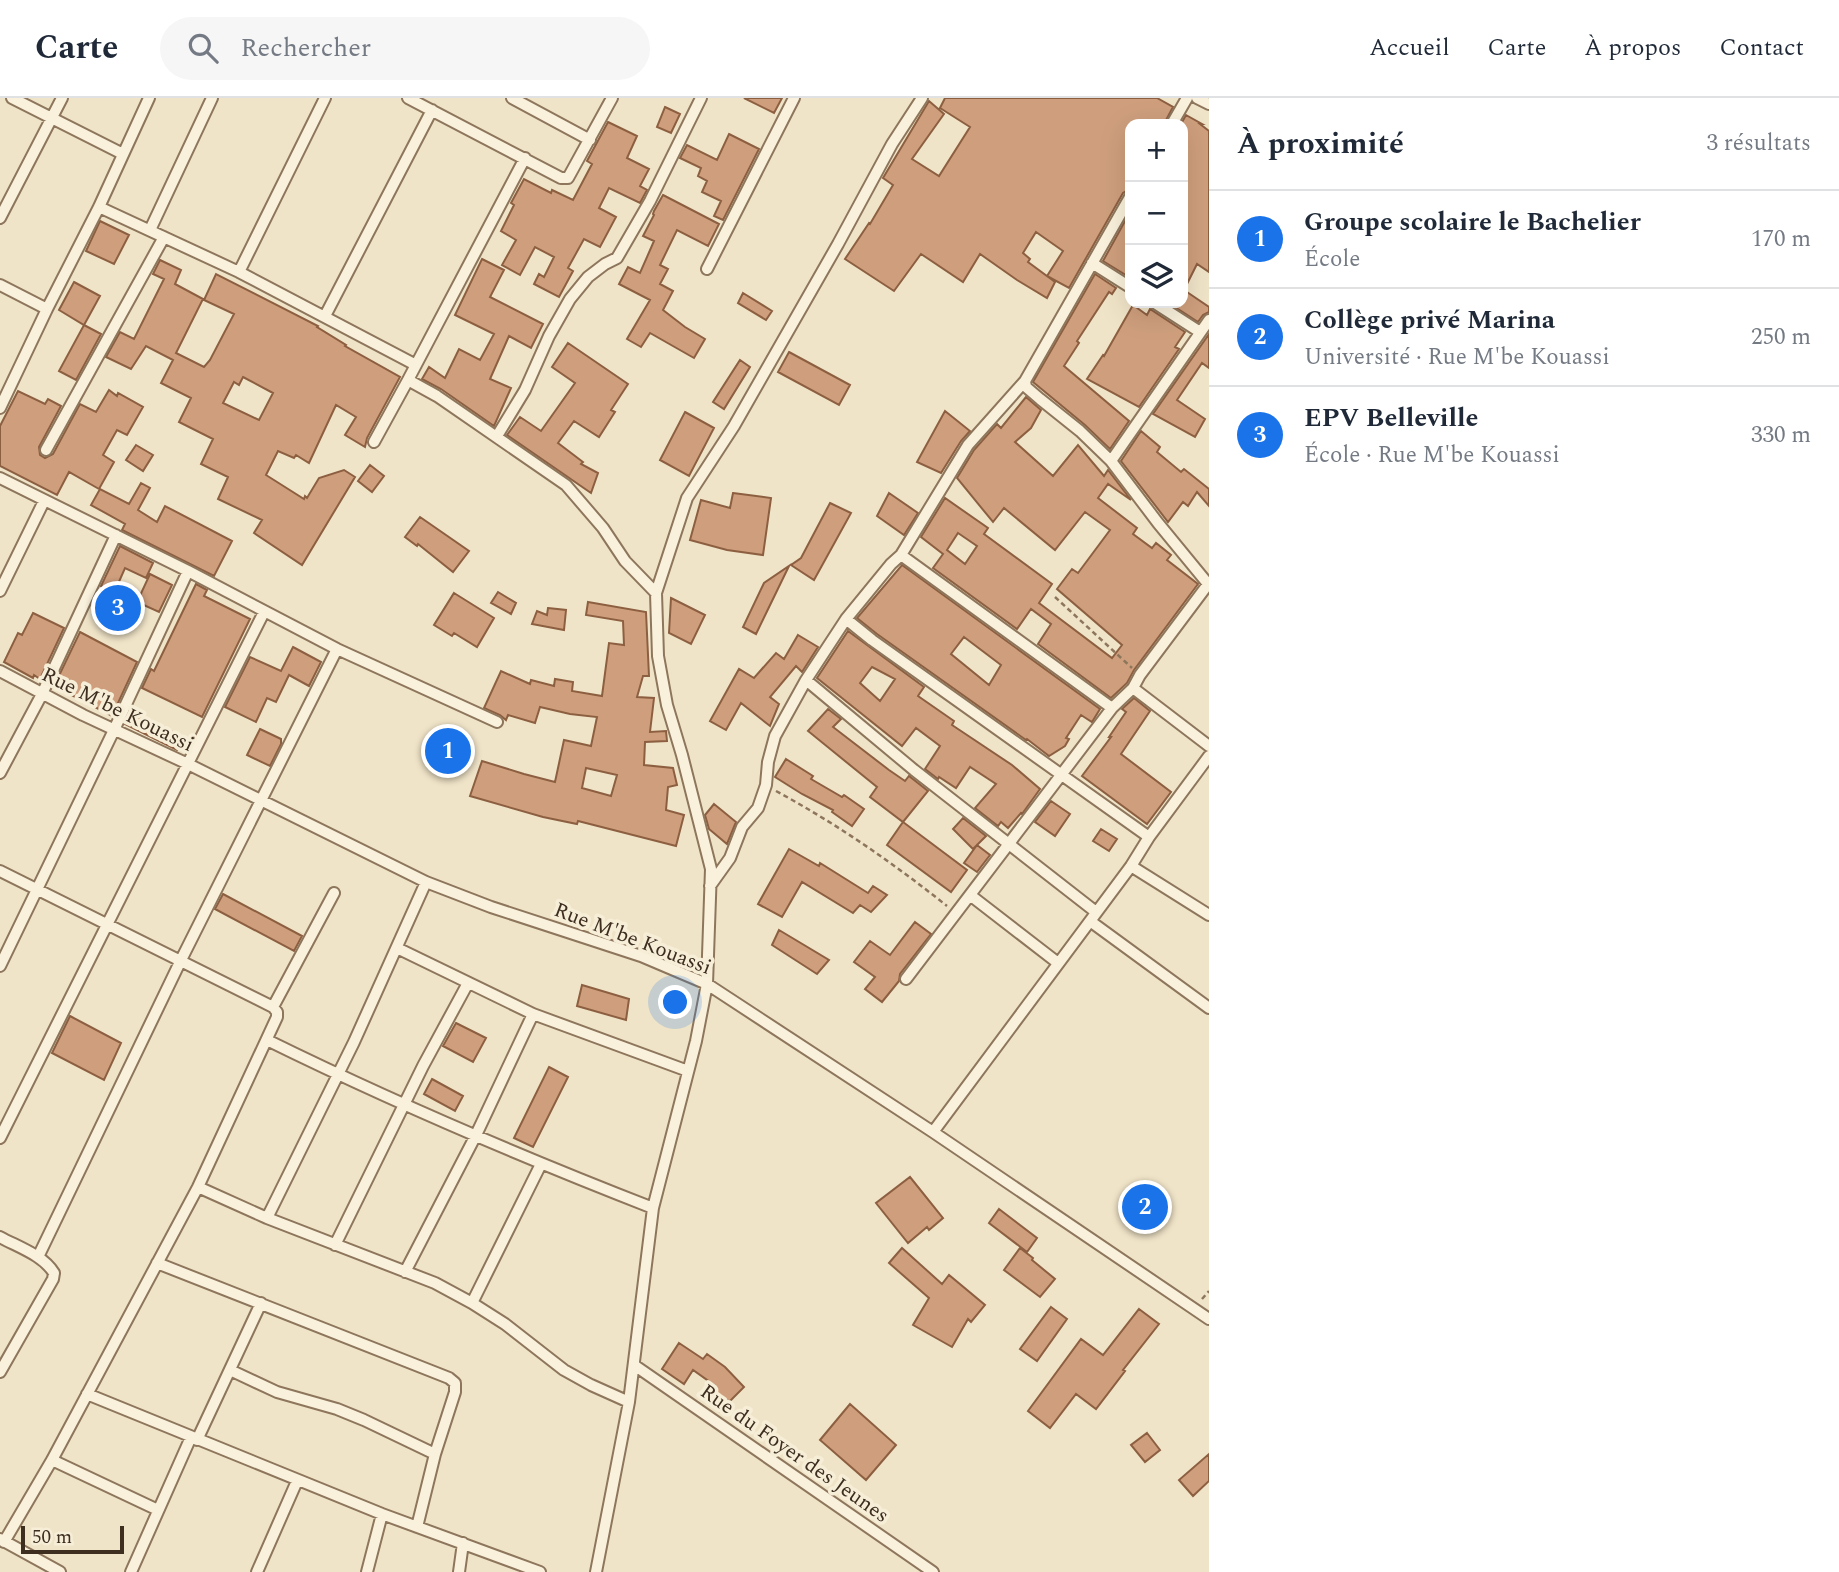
<!DOCTYPE html>
<html lang="fr">
<meta charset="utf-8">
<style>
:root{--surface:#fff;--page:#f6f6f7;--text:#1f2937;--muted:#747a83;--line:#e0e1e3;--accent:#1a73e8}
body{margin:0;font-family:Spectral,serif;background:var(--page);color:var(--text)}
.controls{position:absolute;right:21px;top:21px;display:grid;overflow:hidden;border-radius:14px;box-shadow:0 7px 28px #0002}
.controls button{width:63px;height:63px;display:grid;place-items:center;padding:0;border:0;border-bottom:2px solid var(--line);background:var(--surface);color:var(--text);font:35px sans-serif}
.scale{position:absolute;left:21px;bottom:18px;width:103px;box-sizing:border-box;padding-left:7px;border:4px solid #3d2e20;border-top:0;font-size:19px;line-height:24px;white-space:nowrap;color:#3d2e20;-webkit-text-stroke:5px #f7eed8;paint-order:stroke}
.you{position:absolute;left:676px;top:905px;width:24px;height:24px;margin:-18px;border:5px solid #fff;border-radius:50%;background:#1a73e8;box-shadow:0 0 0 10px #1a73e833}
.badge{display:grid;place-items:center;width:46px;height:46px;border-radius:50%;background:var(--accent);color:#fff;font-size:23px;font-weight:700}
.pin{position:absolute;translate:-50% -50%;border:4px solid #fff;box-shadow:0 2px 7px #0006}
.list{margin:0;padding:0;list-style:none}
h2{display:flex;justify-content:space-between;align-items:center;height:91px;margin:0;padding:0 28px;font-size:30px}
h2 small{font-size:23px;font-weight:400;color:var(--muted)}
.list li{display:grid;grid-template-columns:46px 1fr auto;gap:21px;align-items:center;box-sizing:border-box;height:98px;padding:0 28px;border-top:2px solid var(--line)}
.list b{display:block;font-size:26px;white-space:nowrap}
.list p{margin:0;font-size:23px;white-space:nowrap;color:var(--muted)}
.list em{font-size:23px;font-style:normal;color:var(--muted)}
.icon{flex:none;width:38px;height:38px;fill:none;stroke:currentColor;stroke-width:2;stroke-linecap:round;stroke-linejoin:round}
.map{position:relative;flex:none;width:1209px;height:1474px;overflow:hidden}
header{display:flex;align-items:center;gap:42px;box-sizing:border-box;height:98px;padding:0 35px;background:var(--surface);border-bottom:2px solid var(--line)}
header strong{font-size:33px}
nav{display:flex;gap:38px;margin-inline-start:auto;font-size:24px}
.search{width:490px;height:63px;background:var(--page);display:flex;align-items:center;gap:18px;box-sizing:border-box;padding:0 24px;border-radius:38px;color:var(--muted);font-size:26px}
main{display:flex}
aside{flex:1;background:var(--surface)}
.map>svg:first-child{display:block}
</style>
<header>
<strong>Carte</strong>
<div class="search"><svg class="icon" aria-label="search" viewBox="0 0 24 24"><circle cx="10" cy="10" r="6"/><path d="M15 15l6 6"/></svg>Rechercher</div>
<nav><a>Accueil</a><a>Carte</a><a>À propos</a><a>Contact</a></nav>
</header>
<main>
<div class="map">
<svg width="1209" height="1474" viewBox="0 0 1209 1474">
<rect width="100%" height="100%" fill="#f0e4c8"/>
<path fill="#cf9f7d" stroke="#8d5f41" stroke-width="2" fill-rule="evenodd" d="M744,0H782L774,15Z
M945,0H1157L1173,9L1164,26H1130V91L1123,95L1069,190L1047,178L1055,184L1047,200L1017,182L980,156L963,184L921,156L894,193L845,161L869,125L870,126L893,87L883,80L929,3L944,16L912,61L939,78L970,29L940,10ZM1036,134L1063,153L1047,178L1028,164L1030,161L1023,155Z
M665,9L680,16L671,35L657,29Z
M1186,17L1202,26H1200L1209,33V174L1197,166L1184,192L1209,209V214L1203,217L1198,224L1169,205H1183V26H1181Z
M608,24L637,38L627,60L649,71L640,88L647,92L640,105L609,90L599,110L616,119L600,149L584,141L568,170L573,173L559,199L534,186L539,176L544,179L554,159L535,149L520,177L502,167L516,142L501,133L514,107L511,105L524,81L551,95L552,92L573,102L592,66L587,63Z
M729,36L759,51L723,122L714,118L721,103L702,94L707,83L698,78L701,70L680,60L687,47L717,62Z
M663,97L719,126L708,148L677,132L660,167L668,171L660,186L673,193L663,212L685,229L705,241L694,260L650,235L641,249L627,241L650,202L619,186L628,169L640,175L654,143L643,138L654,117L653,116L654,113Z
M1130,114V178L1129,179L1103,163Z
M100,123L129,137L114,166L86,153Z
M482,161L504,172L490,199L543,226L531,250L509,238L490,281L511,290L494,328L441,291L422,281L429,269L445,280L459,251L480,262L494,236L455,217Z
M160,162L181,172L175,186L203,201L176,255L204,269L210,262L234,216L204,202L216,176L318,228L317,229L346,247L345,248L400,279L367,340L365,349L345,337L356,319L336,307L309,365L296,357L294,360L278,353L266,377L304,401L305,398L307,400L319,380L344,372L355,379L302,467L254,435L262,422L218,401L228,379L201,366L213,341L179,324L191,300L161,285L173,262L146,248L131,271L106,259L120,234L134,241L164,181L153,176ZM243,279L273,295L259,322L223,305L234,284L239,287Z
M1095,176L1116,190L1112,196L1109,194L1077,243L1079,245L1064,268L1129,323L1110,351L1085,327L1033,284Z
M74,184L100,198L84,227L59,212Z
M743,195L772,213L766,222L738,205Z
M1133,207L1147,217L1150,211L1185,234L1175,249L1179,251L1139,309L1087,281L1103,257L1104,258Z
M84,227L101,236L76,282L59,273Z
M1209,236V270L1202,265L1177,302L1205,321L1195,339L1153,316Z
M568,245L628,286L611,312L615,314L599,339L574,323L558,345L583,364L581,366L598,375L591,395L507,337L520,319L541,333L575,285L552,269Z
M789,254L850,287L839,307L778,274Z
M740,262L750,269L724,311L713,304Z
M109,292L117,298L118,295L143,309L127,337L117,332L103,357L114,364L99,391L69,374L57,397L0,368V328L18,293L45,306L48,301L61,308L39,349L40,357L45,360L53,356L80,306L96,314Z
M1026,299L1041,312L1031,330L1015,344L1053,378L1078,347L1104,378L1108,372L1131,402L1108,386L1098,400L1137,430L1133,436L1152,450L1156,445L1171,457L1167,462L1198,486L1134,572L1127,585L1111,600L1038,546L1051,526L1031,511L1017,531L933,470L943,456L921,439L945,400L988,430L984,436L1052,486L1039,505L1112,560L1122,547L1057,491L1072,471L1078,475L1110,432L1085,414L1055,452L1004,410L993,424L957,380L974,352L997,326L1001,330ZM958,435L977,448L965,466L947,452Z
M945,313L970,333L961,343L941,375L917,364Z
M685,314L714,330L689,378L660,362Z
M1141,333L1160,349L1157,354L1181,374L1184,371L1209,391V408L1197,394L1188,408L1183,404L1168,424L1121,363Z
M136,347L153,357L143,373L126,362Z
M370,367L384,378L372,394L358,383Z
M141,385L150,390L138,412L157,424L165,408L232,443L214,478L122,432L125,426L91,407L100,391L129,406Z
M733,395L771,400L763,457L727,452L690,442L701,402L730,410Z
M889,395L918,415L904,437L877,418Z
M830,405L851,415L814,482L791,467L801,460Z
M420,419L469,453L453,474L418,446L417,448L405,439Z
M120,448L153,465L146,480L125,470L114,495L101,488Z
M902,467L1100,611L1092,624L1081,617L1066,640L1069,641L1065,648L1049,658L1027,641L1026,642L877,536L857,520ZM964,539L1001,567L989,587L951,556Z
M789,468L756,536L743,529L764,485Z
M150,476L172,487L159,514L137,504Z
M196,486L207,492L204,498L250,521L202,619L142,590L151,571L154,573Z
M498,494L516,505L511,516L491,505Z
M454,495L494,520L477,549L454,535L452,538L434,527Z
M671,500L705,517L691,546L669,535Z
M588,504L646,514L649,578H643L637,599L654,600L650,634L666,633L667,643L645,644L644,667L673,670L677,687L668,689L666,712L684,717L676,748L578,723L577,726L543,719L470,698L482,663L524,676L555,684L564,642L591,648L597,619L570,616L540,609L535,625L508,617L506,622L500,617L484,610L501,573L530,586L531,582L554,588L555,581L573,584L572,593L602,598L609,545L624,547L623,523L586,517ZM586,670L617,677L611,698L582,690Z
M548,510L566,512L564,532L532,526L537,513L547,517Z
M33,515L64,530L40,581L34,577L33,580L4,564L18,535L22,537Z
M848,533L924,589L918,598L954,623L952,627L1012,667L1040,691L1022,716L1021,715L1008,730L1001,724L998,728L975,710L996,686L970,669L956,690L939,679L938,681L925,671L940,648L916,630L902,648L817,580ZM872,569L895,581L880,603L860,585Z
M80,534L137,564L112,618L54,588Z
M798,537L818,549L802,574L796,568L770,599L779,606L770,628L741,605L726,632L710,623L739,571L754,580L776,555L784,561Z
M293,549L321,564L309,588L289,577L276,604L267,600L256,624L225,609L250,559L281,573Z
M1134,600L1150,613L1121,656L1171,694L1147,726L1082,678L1111,639H1109L1126,614L1122,611Z
M828,611L841,621L833,629L889,672L905,683L909,678L928,693L903,724L870,699L877,689L808,633Z
M132,613L184,640L177,652L125,626Z
M260,631L281,641V646L270,668L247,657Z
M786,661L813,678L811,681L842,699L844,697L864,711L852,728L832,714L833,712L802,696L775,679Z
M1051,703L1070,716L1055,738L1035,724Z
M714,706L736,724L727,746L709,731L705,717Z
M963,720L986,738L973,751L953,731Z
M903,724L967,772L951,794L887,747Z
M1101,731L1117,741L1109,753L1093,743Z
M977,747L990,757L977,774L964,765Z
M789,751L819,768L820,765L868,795L873,788L887,797L871,814L860,807L853,815L802,784L782,819L758,806Z
M223,796L302,838L294,853L215,811Z
M915,824L931,836L900,876L899,883L882,904L865,891L875,879L854,864L870,843L890,857Z
M779,832L829,862L817,876L772,847Z
M582,887L629,901L626,922L577,908Z
M70,918L121,945L104,982L52,955Z
M456,925L486,940L473,964L443,948Z
M549,969L568,979L533,1049L514,1040Z
M432,981L463,998L455,1013L424,996Z
M910,1079L943,1120L929,1132L927,1129L908,1145L876,1105Z
M999,1111L1037,1140L1027,1154L989,1125Z
M902,1150L942,1186L949,1177L985,1207L971,1224L968,1221L952,1249L913,1227L929,1200L889,1165Z
M1020,1150L1033,1160L1032,1162L1055,1181L1040,1199L1004,1172Z
M1051,1209L1067,1221L1037,1263L1020,1251Z
M1139,1211L1159,1226L1123,1272L1125,1273L1096,1311L1076,1296L1050,1330L1028,1313L1081,1241L1103,1257Z
M679,1245L703,1261L707,1256L725,1269L744,1289L720,1313L704,1297L714,1287L693,1272L684,1286L662,1271Z
M850,1306L896,1347L866,1382L820,1342Z
M1147,1335L1160,1352L1145,1364L1131,1347Z
M1209,1356V1383L1193,1398L1179,1382Z"/>
<g fill="none" stroke-linecap="round" stroke-linejoin="round">
<g stroke="#8d765c" stroke-width="14">
<path id="street" d="M12,0L123,56
M408,0L561,80H568L612,0
M512,0L590,42
M1197,0L1209,6
M1172,26L1187,0
M1130,99L1025,283L1026,289L1040,301L1080,333L1111,363L1158,425L1209,487
M99,109L239,174L416,267
M0,120L62,0
M150,132L212,0
M1092,165L1130,189
M707,171L794,0
M239,174L325,0
M0,187L47,211
M1155,205L1200,234
M325,218L432,12
M408,282L437,298L566,387L603,430L625,463L656,495
M0,310L47,211L99,109L149,0
M497,338L525,292L549,238L570,201L588,179L605,166L617,160L650,103L701,0
M374,344L408,282L525,60
M46,352L164,139
M1111,363L1209,222
M0,380L188,473L337,551L497,624
M901,457L1112,610
M1209,485L1140,577L1133,590L1209,648
M0,493L44,403
M846,521L872,542L1149,739
M0,573L83,617L188,666L426,784L491,809L641,858L707,886L933,1034L1209,1221
M806,582L914,672L1096,814
M0,675L42,596L116,437
M1131,768L1209,817
M0,773L273,909L277,914V919L198,1089L52,1362L4,1444
M710,788L730,760L742,729L758,710L766,687L768,664L775,638L806,582L846,521L891,466L901,457L968,347L1025,283
M970,797L1058,865
M1090,823L1209,910
M397,850L533,916L688,973
M0,868L114,632L188,473
M906,881L1112,610L1133,590
M273,909L334,795
M267,942C393,1004 522,1059 653,1110
M933,1034L1131,768L1149,739L1209,658
M0,1040L264,514
M198,1089L267,1120L435,1185L472,1205L505,1226L564,1272L591,1287L629,1304
M267,1120L354,944L426,784
M0,1139C18,1149 43,1157 54,1175L53,1181L0,1274
M335,1147L423,968L468,885
M38,1159L181,862L337,551
M157,1165L449,1280L455,1285V1294L435,1356L417,1429
M405,1174L476,1037L533,916
M472,1205L541,1066
M634,1267L933,1474
M230,1272L277,1294L337,1311L364,1322L435,1356
M87,1296L382,1416L540,1474
M197,1342L261,1205
M52,1362L158,1412
M0,1441L60,1474
M131,1474L191,1339
M257,1474L297,1383
M367,1474L382,1416
M459,1474L463,1445
M596,1474L629,1304L653,1110L696,943L707,886L711,771L682,657L667,607L658,558L656,495L687,400L734,328L838,146L892,46L922,0"/>
</g>
<path stroke="#8d765c" stroke-width="2.5" stroke-dasharray="5 3.5" stroke-linecap="butt" d="M1055,499L1132,570
M776,693C837,726 893,765 947,808
M1202,1201L1209,1193"/>
<use href="#street" stroke="#faf1dc" stroke-width="10"/>
</g>
<g text-anchor="middle" stroke-width="7" stroke-linejoin="round" paint-order="stroke">
<g font-size="21" fill="#3d2e20" stroke="#f7eed8">
<text transform="translate(118 611) rotate(26)" y="7">Rue M'be Kouassi</text>
<text transform="translate(633 840) rotate(21)" y="7">Rue M'be Kouassi</text>
<text transform="translate(795 1355) rotate(35)" y="7">Rue du Foyer des Jeunes</text>
</g>
</g>
</svg>
<div class="controls">
<button>+</button>
<button>−</button>
<button><svg class="icon" aria-label="layers" viewBox="0 0 24 24"><path d="M12 4l9 5-9 5-9-5zM3 14l9 5 9-5"/></svg></button>
</div>
<div class="scale">50 m</div>
<div class="you"></div>
<div class="pin badge" style="left:448px;top:653px">1</div>
<div class="pin badge" style="left:1145px;top:1109px">2</div>
<div class="pin badge" style="left:118px;top:510px">3</div>
</div>
<aside>
<h2>À proximité<small>3 résultats</small></h2>
<ul class="list">
<li><span class="badge">1</span><div><b>Groupe scolaire le Bachelier</b><p>École</p></div><em>170 m</em></li>
<li><span class="badge">2</span><div><b>Collège privé Marina</b><p>Université · Rue M'be Kouassi</p></div><em>250 m</em></li>
<li><span class="badge">3</span><div><b>EPV Belleville</b><p>École · Rue M'be Kouassi</p></div><em>330 m</em></li>
</ul>
</aside>
</main>
